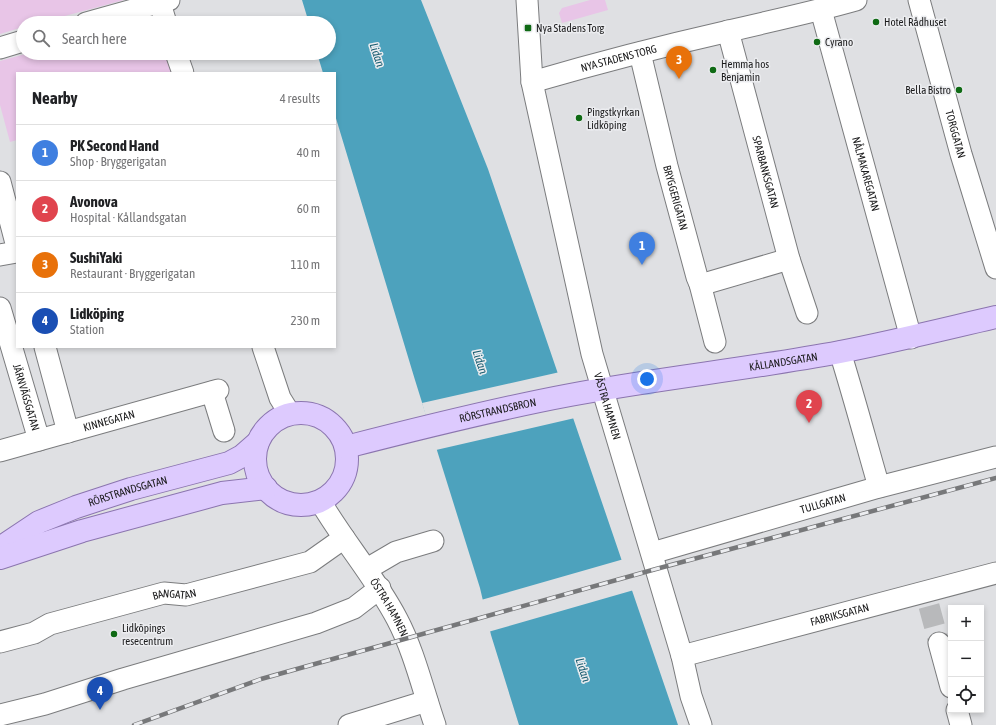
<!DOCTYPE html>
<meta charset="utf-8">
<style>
:root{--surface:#fff;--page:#f2f2f2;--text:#202124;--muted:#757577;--line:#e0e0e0;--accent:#db2777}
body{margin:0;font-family:"Asap Condensed",sans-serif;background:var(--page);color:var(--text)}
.controls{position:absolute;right:12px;bottom:12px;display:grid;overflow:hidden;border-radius:0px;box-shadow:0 2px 6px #0003}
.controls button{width:36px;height:36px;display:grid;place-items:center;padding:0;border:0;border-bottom:1px solid var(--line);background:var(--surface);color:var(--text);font:20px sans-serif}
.you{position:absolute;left:647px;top:379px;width:14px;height:14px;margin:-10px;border:3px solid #fff;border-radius:50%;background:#1a73e8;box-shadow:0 0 0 6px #1a73e833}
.badge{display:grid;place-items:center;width:26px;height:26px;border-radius:50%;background:var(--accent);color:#fff;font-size:13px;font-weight:700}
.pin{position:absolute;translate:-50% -33px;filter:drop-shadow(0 1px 2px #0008)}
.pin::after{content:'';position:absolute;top:21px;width:14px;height:12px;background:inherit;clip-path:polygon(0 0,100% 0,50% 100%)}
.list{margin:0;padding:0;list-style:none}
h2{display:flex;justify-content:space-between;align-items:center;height:52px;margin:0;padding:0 16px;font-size:17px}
h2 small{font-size:13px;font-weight:400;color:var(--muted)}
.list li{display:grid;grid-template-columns:26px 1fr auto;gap:12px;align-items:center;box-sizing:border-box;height:56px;padding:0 16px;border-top:1px solid var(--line)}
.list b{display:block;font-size:15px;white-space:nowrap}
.list p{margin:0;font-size:13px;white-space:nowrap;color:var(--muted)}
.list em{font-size:13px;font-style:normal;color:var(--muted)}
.icon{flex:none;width:22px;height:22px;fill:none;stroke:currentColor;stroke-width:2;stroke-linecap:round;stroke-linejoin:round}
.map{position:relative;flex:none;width:996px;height:725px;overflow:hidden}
.search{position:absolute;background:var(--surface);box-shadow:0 2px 6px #0003;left:16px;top:16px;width:320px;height:44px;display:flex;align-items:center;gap:10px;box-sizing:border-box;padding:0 14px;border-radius:22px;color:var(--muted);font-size:15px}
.panel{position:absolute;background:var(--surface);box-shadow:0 2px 6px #0003;left:16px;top:72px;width:320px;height:276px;border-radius:0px}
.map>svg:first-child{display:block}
</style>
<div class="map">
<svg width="996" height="725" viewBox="0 0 996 725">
<rect width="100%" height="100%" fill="#dfe0e3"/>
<path fill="#e8c5e7" d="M0,0H124L39,23H23V27L0,34Z
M590,0H605L608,10L562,23L559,13L562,8Z
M29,53H172L177,73H17V140L10,142L0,105V61Z"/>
<path fill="#4da2bd" d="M302,0H421L488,169L678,725H519L491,635L480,588L415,380L335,115V73H323L317,53H329V23H309Z"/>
<path fill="#dfe0e3" d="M560,372L575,418L436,450L422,403Z
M624,559L634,590L488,632L481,600Z"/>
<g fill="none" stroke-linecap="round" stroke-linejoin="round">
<path stroke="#b8b9bb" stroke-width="21" stroke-dasharray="21 10" stroke-linecap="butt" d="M929,606L939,643"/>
<g stroke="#7b7c7e" stroke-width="23">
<g id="minor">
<path d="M159,0L166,23"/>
<path id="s1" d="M527,0L532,82L592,354L682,656L691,696L701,725"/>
<path id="s2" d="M919,0L961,154L996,268"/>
<path id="s3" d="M821,10L911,338"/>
<path d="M86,23L169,0"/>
<path id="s4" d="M728,31L789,259L807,313"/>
<path d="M0,48L23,41"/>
<path d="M176,53L183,73"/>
<path id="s5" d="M640,53L667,166L697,277L700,284L715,342"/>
<path id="s6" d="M532,82C597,63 663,46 729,31C771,21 814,12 856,0"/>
<path d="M0,182L17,247"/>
<path d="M0,255L17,252"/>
<path d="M700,284L707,283L789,259"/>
<path id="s7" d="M0,308L39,440"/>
<path d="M45,347L68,432"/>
<path d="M263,347L280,398L290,414"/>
<path d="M840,352C854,397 866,442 879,487"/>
<path d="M212,392L224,431"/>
<path id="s8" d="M0,451L218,390"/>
<path id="s9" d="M320,501C344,542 375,577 397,619C414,651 423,690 435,725"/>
<path id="s10" d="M652,553L879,487L996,457"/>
<path d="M367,569L396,552L433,541"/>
<path id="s11" d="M0,642L34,633L50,624L164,593L186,595L310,562L344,538"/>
<path d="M939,643L951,687"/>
<path id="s12" d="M682,656L996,573"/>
<path d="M957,710L961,725"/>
<path d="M0,715L45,704L123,679L316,623L354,608L380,588"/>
<path d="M349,725L427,701"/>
</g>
</g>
<g stroke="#8b75af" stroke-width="24">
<g id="major">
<circle cx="301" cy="459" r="46"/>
<path id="s13" d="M346,447C420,428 495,409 570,395C659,378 750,369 840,352C892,342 944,329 996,317"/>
<path id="s14" d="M0,548L39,522L76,507L131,489L229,463L242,456L258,442"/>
<path d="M0,558L82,531L222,493L266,488"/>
</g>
</g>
<use href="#minor" stroke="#fff" stroke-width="21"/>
<use href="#major" stroke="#ddcafe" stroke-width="22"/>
<g stroke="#77787a" stroke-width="4.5">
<path id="rail" d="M134,725L261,679L656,569L996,478"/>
</g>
<use href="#rail" stroke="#ecedf0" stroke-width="3" stroke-dasharray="9" stroke-linecap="butt"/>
</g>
<g fill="#0f6a14" stroke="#ecedf0" stroke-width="1.5">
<circle cx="876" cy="22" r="4"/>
<rect x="524" y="24" width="8" height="8" rx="2"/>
<circle cx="817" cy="42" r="4"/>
<circle cx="713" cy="70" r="4"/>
<circle cx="959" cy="90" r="4"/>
<circle cx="579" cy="118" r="4"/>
<circle cx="114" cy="634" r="4"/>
</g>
<g text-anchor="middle" stroke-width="3" stroke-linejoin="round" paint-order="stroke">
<g font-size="11" fill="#1b1b1c" stroke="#ecedf0" text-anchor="start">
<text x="884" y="26">Hotel Rådhuset</text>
<text x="536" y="32">Nya Stadens Torg</text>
<text x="825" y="46">Cyrano</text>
<text x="721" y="68">Hemma hos<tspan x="721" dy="13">Benjamin</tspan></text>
<text x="951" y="94" text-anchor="end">Bella Bistro</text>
<text x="587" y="116">Pingstkyrkan<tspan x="587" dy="13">Lidköping</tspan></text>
<text x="122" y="632">Lidköpings<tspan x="122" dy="13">resecentrum</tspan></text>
</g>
<g font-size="11" fill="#1b1b1c" stroke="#ecedf0">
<text dy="4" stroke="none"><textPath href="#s6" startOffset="90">NYA STADENS TORG</textPath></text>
<text dy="4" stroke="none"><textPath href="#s2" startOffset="139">TORGGATAN</textPath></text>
<text dy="4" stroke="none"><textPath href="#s4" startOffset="146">SPARBANKSGATAN</textPath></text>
<text dy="4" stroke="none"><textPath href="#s3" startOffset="170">NÅLMAKAREGATAN</textPath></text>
<text dy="4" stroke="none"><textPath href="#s5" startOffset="149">BRYGGERIGATAN</textPath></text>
<text dy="4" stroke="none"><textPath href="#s13" startOffset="446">KÅLLANDSGATAN</textPath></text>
<text dy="4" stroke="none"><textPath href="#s7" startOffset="93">JÄRNVÄGSGATAN</textPath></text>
<text dy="4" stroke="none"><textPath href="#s1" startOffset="415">VÄSTRA HAMNEN</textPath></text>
<text dy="4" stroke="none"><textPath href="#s13" startOffset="156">RÖRSTRANDSBRON</textPath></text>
<text dy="4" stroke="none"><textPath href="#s8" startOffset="113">KINNEGATAN</textPath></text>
<text dy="4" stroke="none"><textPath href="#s14" startOffset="141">RÖRSTRANDSGATAN</textPath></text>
<text dy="4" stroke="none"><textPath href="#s10" startOffset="178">TULLGATAN</textPath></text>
<text dy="4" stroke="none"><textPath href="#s11" startOffset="182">BANGATAN</textPath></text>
<text dy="4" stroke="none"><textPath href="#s9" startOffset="127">ÖSTRA HAMNEN</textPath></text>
<text dy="4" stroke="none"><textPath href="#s12" startOffset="163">FABRIKSGATAN</textPath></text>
</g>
<g font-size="12" font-style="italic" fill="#1b5f73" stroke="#ecedf0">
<text transform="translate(377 55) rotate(72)" y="4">Lidan</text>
<text transform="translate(480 362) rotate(72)" y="4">Lidan</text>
<text transform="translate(583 670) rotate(72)" y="4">Lidan</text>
</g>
</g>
</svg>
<div class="controls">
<button>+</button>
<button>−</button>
<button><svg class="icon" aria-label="locate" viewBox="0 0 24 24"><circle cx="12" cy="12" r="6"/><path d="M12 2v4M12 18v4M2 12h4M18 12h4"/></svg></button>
</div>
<div class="you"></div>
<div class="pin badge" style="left:642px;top:265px;background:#3f7fe0">1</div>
<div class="pin badge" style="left:809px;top:423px;background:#e0444e">2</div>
<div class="pin badge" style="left:679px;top:79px;background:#e8710a">3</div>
<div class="pin badge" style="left:100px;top:710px;background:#1a4fb4">4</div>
<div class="search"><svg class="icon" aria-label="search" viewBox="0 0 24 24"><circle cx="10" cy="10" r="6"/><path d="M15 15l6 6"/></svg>Search here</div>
<section class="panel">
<h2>Nearby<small>4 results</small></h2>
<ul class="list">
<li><span class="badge" style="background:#3f7fe0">1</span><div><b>PK Second Hand</b><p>Shop · Bryggerigatan</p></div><em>40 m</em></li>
<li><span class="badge" style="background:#e0444e">2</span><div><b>Avonova</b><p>Hospital · Kållandsgatan</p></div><em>60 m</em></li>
<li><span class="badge" style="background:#e8710a">3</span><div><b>SushiYaki</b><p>Restaurant · Bryggerigatan</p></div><em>110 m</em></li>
<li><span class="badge" style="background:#1a4fb4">4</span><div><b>Lidköping</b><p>Station</p></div><em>230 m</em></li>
</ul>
</section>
</div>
